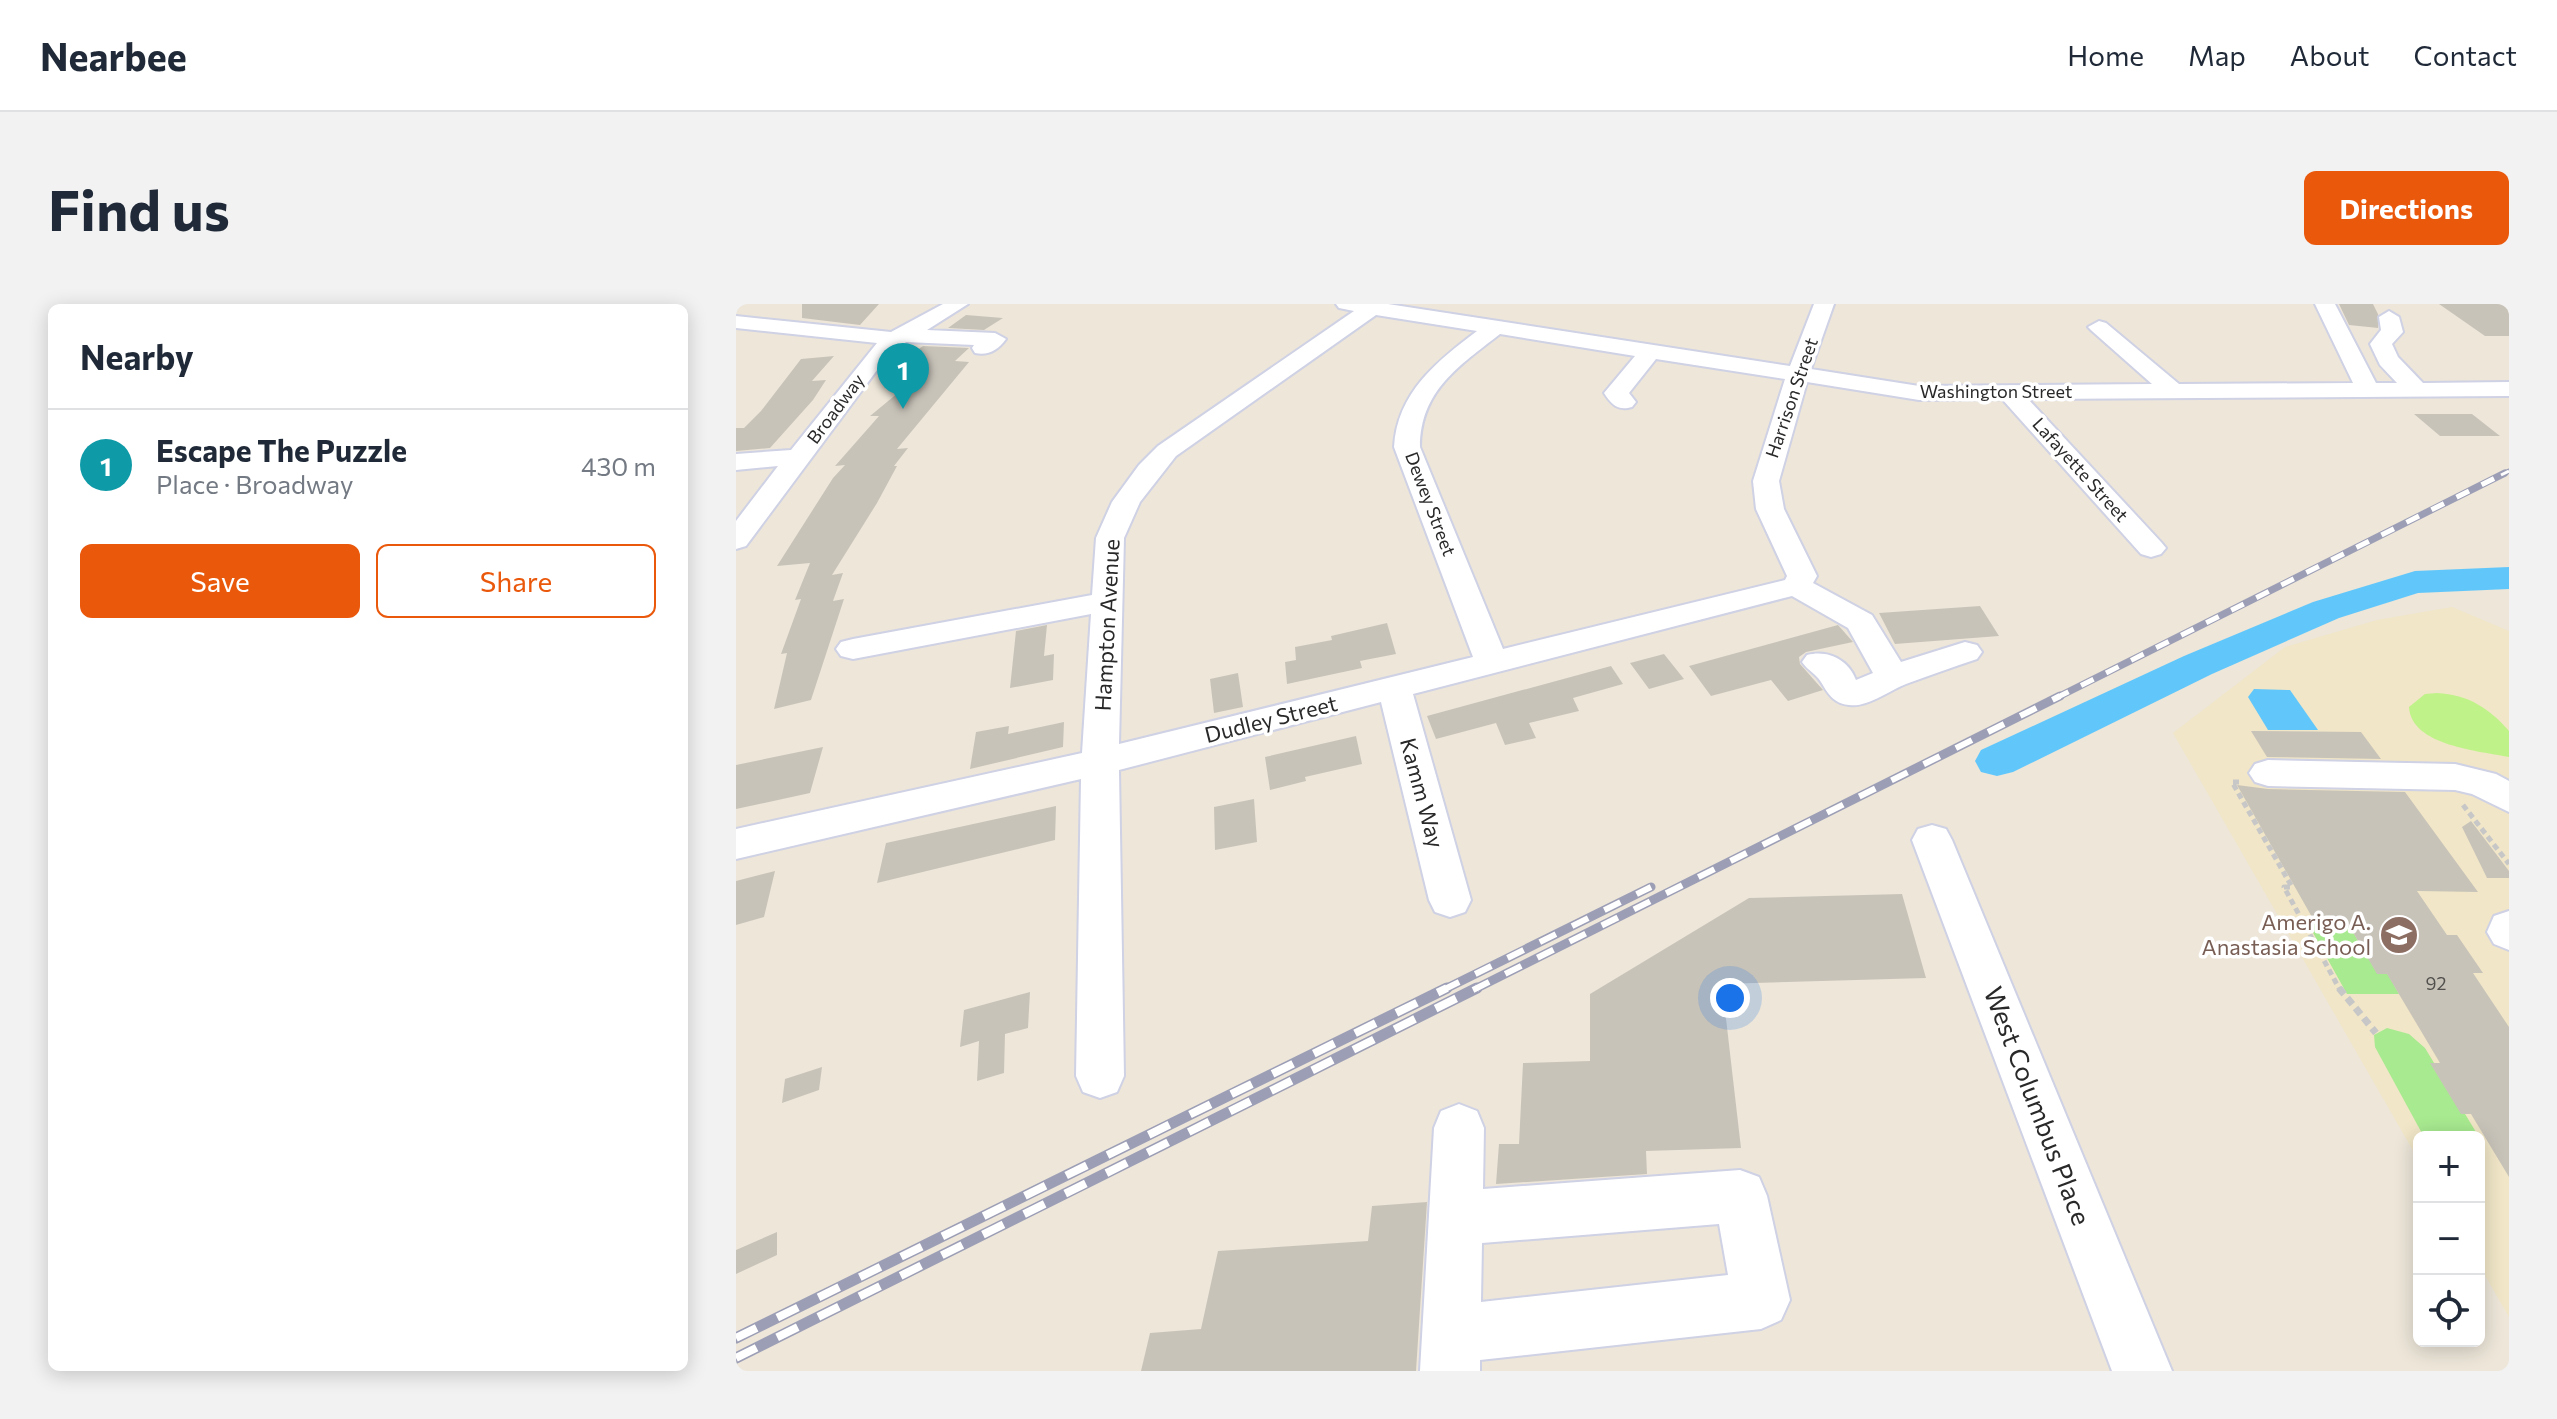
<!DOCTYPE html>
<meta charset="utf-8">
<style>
:root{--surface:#fff;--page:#f2f2f3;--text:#1f2937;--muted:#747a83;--line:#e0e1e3;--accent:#ea580c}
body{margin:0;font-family:Commissioner,sans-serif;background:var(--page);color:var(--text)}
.controls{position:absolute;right:24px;bottom:24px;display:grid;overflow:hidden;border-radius:12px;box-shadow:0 4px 20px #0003}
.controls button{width:72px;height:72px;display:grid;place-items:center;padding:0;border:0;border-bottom:2px solid var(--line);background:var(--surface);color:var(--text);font:40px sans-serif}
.you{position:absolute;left:994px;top:694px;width:28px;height:28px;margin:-20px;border:6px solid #fff;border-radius:50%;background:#1a73e8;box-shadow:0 0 0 12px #1a73e833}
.badge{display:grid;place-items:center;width:52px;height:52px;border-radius:50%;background:var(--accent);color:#fff;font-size:26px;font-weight:700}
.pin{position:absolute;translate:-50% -66px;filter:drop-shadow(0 2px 4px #0008)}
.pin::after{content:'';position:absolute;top:42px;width:28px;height:24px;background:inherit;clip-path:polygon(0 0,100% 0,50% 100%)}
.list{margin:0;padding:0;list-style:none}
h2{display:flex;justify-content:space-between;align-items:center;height:104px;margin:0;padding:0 32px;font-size:34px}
h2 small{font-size:26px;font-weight:400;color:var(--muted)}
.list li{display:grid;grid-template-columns:52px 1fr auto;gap:24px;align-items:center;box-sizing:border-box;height:112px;padding:0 32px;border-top:2px solid var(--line)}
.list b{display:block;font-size:30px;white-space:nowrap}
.list p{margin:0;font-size:26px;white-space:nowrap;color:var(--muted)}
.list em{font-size:26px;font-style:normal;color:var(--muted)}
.actions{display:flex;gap:16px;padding:24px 32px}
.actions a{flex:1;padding:18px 0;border:2px solid var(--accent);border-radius:12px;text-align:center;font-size:28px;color:var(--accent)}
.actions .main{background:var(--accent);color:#fff}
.icon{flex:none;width:44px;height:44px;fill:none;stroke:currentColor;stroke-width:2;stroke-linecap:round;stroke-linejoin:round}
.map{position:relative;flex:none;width:1773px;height:1067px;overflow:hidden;border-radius:12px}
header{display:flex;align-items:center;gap:48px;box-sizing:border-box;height:112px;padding:0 40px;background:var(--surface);border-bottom:2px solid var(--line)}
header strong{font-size:38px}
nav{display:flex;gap:44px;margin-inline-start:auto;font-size:28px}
.intro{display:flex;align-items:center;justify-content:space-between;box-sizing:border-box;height:192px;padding:0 48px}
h1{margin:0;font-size:56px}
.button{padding:20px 36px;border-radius:12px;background:var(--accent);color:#fff;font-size:28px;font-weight:700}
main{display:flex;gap:48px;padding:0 48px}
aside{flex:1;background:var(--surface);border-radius:12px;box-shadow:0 4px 20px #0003}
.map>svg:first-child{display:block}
</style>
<header>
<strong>Nearbee</strong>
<nav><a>Home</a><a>Map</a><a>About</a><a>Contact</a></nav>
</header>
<div class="intro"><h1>Find us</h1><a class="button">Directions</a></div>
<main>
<aside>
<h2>Nearby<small></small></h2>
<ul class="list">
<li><span class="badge" style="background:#0f9aa8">1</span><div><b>Escape The Puzzle</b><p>Place · Broadway</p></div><em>430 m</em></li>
</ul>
<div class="actions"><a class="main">Save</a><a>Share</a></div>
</aside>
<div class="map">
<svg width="1773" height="1067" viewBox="0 0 1773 1067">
<rect width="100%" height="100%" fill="#ede6d9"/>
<path fill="#f1e6c7" d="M1716,303L1773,327V1013L1743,961V833H1683V857L1437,429L1549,343L1641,316Z"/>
<path fill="#a8ea90" d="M1571,618L1579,619L1582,622L1614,623L1641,669H1651L1663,690H1611Z
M1651,724L1673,730L1689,744L1743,833H1688L1639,743L1638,731Z"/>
<path fill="#bff38a" d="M1701,389C1733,391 1753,404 1773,427V453C1744,447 1675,442 1673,403L1689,390Z"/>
<path fill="#61c7fb" d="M1518,385L1554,386L1582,426H1532L1512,393Z"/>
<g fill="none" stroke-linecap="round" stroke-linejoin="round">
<path fill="#61c7fb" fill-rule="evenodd" d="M1773,263V285L1682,289L1603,314L1476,370L1277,468L1261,472L1245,468L1239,457L1245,446L1448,352L1577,298L1679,267Z"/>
</g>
<path fill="#c8c3b9" d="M66,0H143L124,21L66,14Z
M1603,0H1637L1642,10V24L1613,21Z
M1703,0H1773V32H1749Z
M230,11L267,14L248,26L212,24Z
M187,42L233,44L219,57L233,58L161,145L172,144L158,162H161L141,199L96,271L107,269L97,297L108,295L75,396L38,405L51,349L45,350L65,295L59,296L74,259L41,262L97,174L109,161L99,162L143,112H134L191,65L169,64L182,55L178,48Z
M98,52L76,77L90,76L77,96L34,144L0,147V124H8L25,107L65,55Z
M1678,110H1736L1764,132H1704Z
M1244,302L1263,332L1159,340L1143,309Z
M651,319L660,350L624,357L626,364L551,380L549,358L560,356L559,343L596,336L595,332Z
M311,321L308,352L318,350L317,376L274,384L280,327Z
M1102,321L1117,338L1070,348L1063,353L1064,360L1087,386L1052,397L1035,376L975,392L953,362Z
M928,350L948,375L913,385L894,359Z
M875,362L887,380L837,394L843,407L793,419L800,434L769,441L760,419L700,435L691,412Z
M502,369L507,403L478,409L474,375Z
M328,418L327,443L234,465L240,428L273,422L272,430Z
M1515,427L1625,428L1645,455L1531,453Z
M620,432L626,460L569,473L570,477L534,486L529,453Z
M87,443L74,489L0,505V461Z
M1501,481L1532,485L1669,488L1742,588L1681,587L1711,631H1721L1747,669H1737L1773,723V873L1735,810H1725L1694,759H1704L1651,670H1641L1614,623L1581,622Z
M518,495L521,538L479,546L478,503Z
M320,502L319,536L141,579L150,539Z
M1735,517L1773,567V574H1751L1726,523Z
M39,567L28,613L0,621V577Z
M1166,590L1190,674L986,680L1005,844L910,847L911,870L760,880L763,840H783L787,759L854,757V690L1013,594Z
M294,688L292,724L269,730L268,769L241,777L243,737L224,743L228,706Z
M86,763L83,786L46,799L49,775Z
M691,898L680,1067H405L414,1029L465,1025L482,947L632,937L636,902Z
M41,928V951L0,970V946Z"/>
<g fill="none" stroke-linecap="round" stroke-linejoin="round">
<g stroke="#cfd1e4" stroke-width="4">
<path id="minor" d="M207,0H232L191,26L259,29L270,35C262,46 252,52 239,49L236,44L238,41L170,38L150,54L10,242L0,245V217L42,162L0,166V150L55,146L141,39L0,24V12L155,28Z
M600,0H652L1054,62L1078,0H1098L1075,65L1183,82L1416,80L1356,27L1352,23L1363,17L1370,19L1443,80L1617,79L1579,0H1599L1640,79H1661L1644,61L1634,40L1645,26L1643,13L1653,7L1663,13L1667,28L1656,40L1662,53L1687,79L1773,78V92L1292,95L1425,238L1430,244L1425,250L1415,253L1405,250L1266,95L1183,96L1071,78L1043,177L1048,205L1081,272L1077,279L1136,311L1165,358L1229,338L1241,341L1246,348L1241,355C1217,363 1194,371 1170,380C1154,386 1131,404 1113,401C1091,399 1089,379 1079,371C1074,366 1070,364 1066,358L1071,351C1093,345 1113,357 1120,376L1137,369L1112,324L1056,292L677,390L735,596L729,608L714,613L699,608L693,596L645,398L383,466L388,772L381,788L364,794L347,788L340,772L345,475L0,555V525L346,449L355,310L117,355L105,352L100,345L105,338L117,335L356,291L360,234L376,198L403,161L422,142L618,7L603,4ZM640,11L741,27C701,57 661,89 658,143L737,353L383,440L388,234L404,198L440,152ZM764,30L899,52L868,89C876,101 882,107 896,103L900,98L893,89L920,55L1049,75L1017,177L1020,205L1051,272L1049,276L767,345L684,143C684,87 723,62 764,30Z
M1532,456L1719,460L1760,470L1773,477V508L1736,490L1719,486L1532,482L1519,478L1513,469L1519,460Z
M1196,521L1210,525L1216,536L1436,1067H1376L1176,536L1182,525Z
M1773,607V646L1758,640L1751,628L1758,612Z
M723,800L741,807L748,824L747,885L1004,866L1023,873L1031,892L1054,996L1045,1016L1025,1025L744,1056V1067H684L698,824L705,807ZM983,920L992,971L745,998L746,939Z"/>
</g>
<path stroke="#c7c7c7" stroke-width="5" stroke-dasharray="6 4" stroke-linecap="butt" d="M1503,478H1496L1556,583H1548L1604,686
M1727,501L1773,560"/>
<path stroke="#c7c7c7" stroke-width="7" stroke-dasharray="8 5" stroke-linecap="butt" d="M1603,684L1640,729"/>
<use href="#minor" fill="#fff" fill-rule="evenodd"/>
<g stroke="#9c9eb6" stroke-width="5">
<path id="rail-far3" d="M1765,171L1773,167"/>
</g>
<g stroke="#9c9eb6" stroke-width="7">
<path id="rail-far2" d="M1320,394L1769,169"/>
</g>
<g stroke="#9c9eb6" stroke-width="9">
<path id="rail-far1" d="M707,686L915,583
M737,686L1324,392"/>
</g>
<g stroke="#9c9eb6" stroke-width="11">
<path id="rail" d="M0,1034L711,684
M0,1054L741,684"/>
</g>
<use href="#rail-far3" stroke="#fff" stroke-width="3" stroke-dasharray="10" stroke-linecap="butt"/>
<use href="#rail-far2" stroke="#fff" stroke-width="5" stroke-dasharray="14" stroke-linecap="butt"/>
<use href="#rail-far1" stroke="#fff" stroke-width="6" stroke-dasharray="18" stroke-linecap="butt"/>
<use href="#rail" stroke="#fff" stroke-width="8" stroke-dasharray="23" stroke-linecap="butt"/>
</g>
<defs>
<g id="school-disc" transform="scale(2)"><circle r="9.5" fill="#8d6e63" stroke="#fff"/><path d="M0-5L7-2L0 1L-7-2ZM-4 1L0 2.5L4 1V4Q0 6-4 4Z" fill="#fff"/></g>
</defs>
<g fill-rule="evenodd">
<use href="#school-disc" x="1663" y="631"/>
</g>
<g text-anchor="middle" stroke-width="7" stroke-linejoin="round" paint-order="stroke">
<g font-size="18" fill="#292929" stroke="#fff">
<text x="1260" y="94">Washington Street</text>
<text transform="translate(1056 94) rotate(-71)" y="6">Harrison Street</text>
<text transform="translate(100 105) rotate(-53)" y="6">Broadway</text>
<text transform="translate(1344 166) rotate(48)" y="6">Lafayette Street</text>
<text transform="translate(694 200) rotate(69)" y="6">Dewey Street</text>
</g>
<g font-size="18" fill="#51504d">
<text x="1700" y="686">92</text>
</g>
<g font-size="22" fill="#292929" stroke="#fff">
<text transform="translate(371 321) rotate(-87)" y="8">Hampton Avenue</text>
<text transform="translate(535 415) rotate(-14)" y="8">Dudley Street</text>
<text transform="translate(686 489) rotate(75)" y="8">Kamm Way</text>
</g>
<g font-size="22" fill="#785e54" stroke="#fff" text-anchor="end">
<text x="1635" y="626">Amerigo A.<tspan x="1635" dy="25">Anastasia School</tspan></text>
</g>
<g font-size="26" fill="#292929" stroke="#fff">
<text transform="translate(1301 802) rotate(69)" y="9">West Columbus Place</text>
</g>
</g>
</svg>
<div class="controls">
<button>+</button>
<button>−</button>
<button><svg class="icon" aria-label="locate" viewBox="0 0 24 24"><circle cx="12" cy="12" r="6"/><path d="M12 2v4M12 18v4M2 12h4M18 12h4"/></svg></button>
</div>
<div class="you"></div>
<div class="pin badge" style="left:167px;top:105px;background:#0f9aa8">1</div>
</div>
</main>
